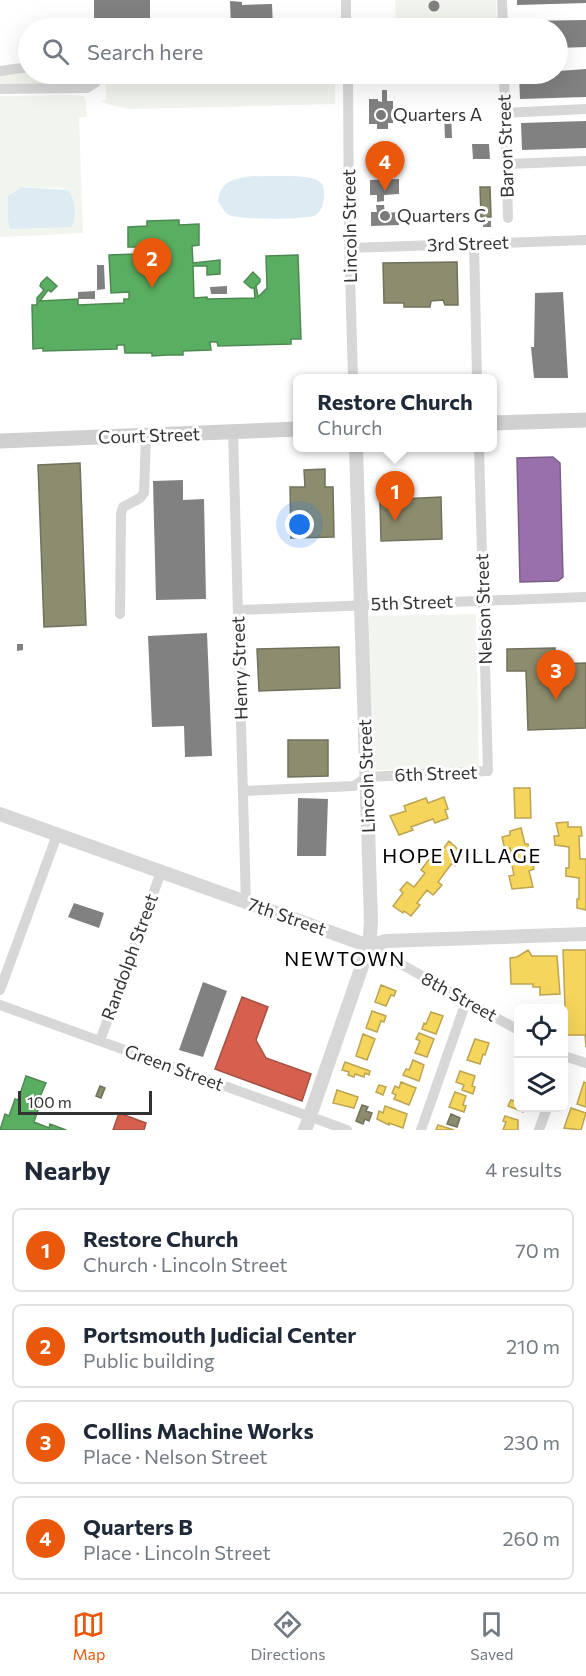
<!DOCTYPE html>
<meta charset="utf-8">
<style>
:root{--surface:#fff;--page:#f6f6f7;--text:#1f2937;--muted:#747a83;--line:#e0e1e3;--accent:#ea580c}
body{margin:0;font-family:Commissioner,sans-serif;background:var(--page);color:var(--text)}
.controls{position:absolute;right:18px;bottom:18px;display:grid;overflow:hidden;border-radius:9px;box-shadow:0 6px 24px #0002}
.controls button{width:54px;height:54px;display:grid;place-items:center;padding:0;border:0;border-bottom:2px solid var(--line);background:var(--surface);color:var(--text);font:30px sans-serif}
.scale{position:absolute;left:18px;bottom:15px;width:134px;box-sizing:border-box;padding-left:6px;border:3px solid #333;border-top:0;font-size:16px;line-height:21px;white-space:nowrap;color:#333;-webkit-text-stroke:4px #fff;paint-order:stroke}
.you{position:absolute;left:300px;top:525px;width:21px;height:21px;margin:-15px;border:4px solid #fff;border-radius:50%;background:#1a73e8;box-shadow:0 0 0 9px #1a73e833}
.badge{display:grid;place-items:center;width:39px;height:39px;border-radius:50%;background:var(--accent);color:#fff;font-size:20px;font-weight:700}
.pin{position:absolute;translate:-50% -50px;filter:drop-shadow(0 2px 3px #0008)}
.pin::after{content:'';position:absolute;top:32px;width:21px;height:18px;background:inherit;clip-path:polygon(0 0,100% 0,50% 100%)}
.popup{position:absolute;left:293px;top:374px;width:204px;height:78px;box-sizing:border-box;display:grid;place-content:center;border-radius:9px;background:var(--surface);filter:drop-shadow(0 2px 4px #0005);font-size:20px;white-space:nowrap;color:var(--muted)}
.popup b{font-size:22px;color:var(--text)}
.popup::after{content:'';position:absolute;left:50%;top:100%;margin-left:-12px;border:12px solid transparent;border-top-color:var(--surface)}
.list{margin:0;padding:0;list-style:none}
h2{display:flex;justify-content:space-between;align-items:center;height:78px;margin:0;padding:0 24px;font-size:26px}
h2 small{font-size:20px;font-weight:400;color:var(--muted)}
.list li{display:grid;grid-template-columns:39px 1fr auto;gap:18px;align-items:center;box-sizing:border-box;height:84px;margin:0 12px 12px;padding:0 12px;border:2px solid var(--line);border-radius:9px}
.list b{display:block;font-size:22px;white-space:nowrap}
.list p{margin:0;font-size:20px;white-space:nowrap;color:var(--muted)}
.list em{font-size:20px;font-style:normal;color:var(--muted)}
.icon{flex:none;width:33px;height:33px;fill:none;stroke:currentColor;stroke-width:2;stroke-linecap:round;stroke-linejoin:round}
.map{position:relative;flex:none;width:586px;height:1130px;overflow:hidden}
.search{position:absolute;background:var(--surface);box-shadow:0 6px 24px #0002;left:18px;right:18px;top:18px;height:66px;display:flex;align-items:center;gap:15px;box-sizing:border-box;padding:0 21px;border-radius:33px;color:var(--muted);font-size:22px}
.sheet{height:462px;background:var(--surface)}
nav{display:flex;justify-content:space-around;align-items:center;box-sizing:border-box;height:84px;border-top:2px solid var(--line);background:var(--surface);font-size:16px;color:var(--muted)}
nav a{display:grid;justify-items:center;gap:3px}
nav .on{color:var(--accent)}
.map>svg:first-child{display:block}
</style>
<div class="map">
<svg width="586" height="1130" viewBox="0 0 586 1130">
<rect width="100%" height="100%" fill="#fff"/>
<path fill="#f1f5ed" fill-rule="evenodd" d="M395,0H496L497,28H396Z
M28,71V74H90V76L84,84L0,86V75Z
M106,74H335V104L131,109L110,105L101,101L106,100Z
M68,95L83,96L86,101L87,117L79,118L83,233L0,237V96ZM22,187L64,188L71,227L10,228L12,192Z
M476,614L479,768L372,770L369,616Z"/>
<path fill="#ddebf3" d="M252,176C266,177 311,173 320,182C325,187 324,193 324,199C323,205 321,211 316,215C306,220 240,220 229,215C224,212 221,206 218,201C221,180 234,179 252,176Z
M21,187L68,190C75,199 78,217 71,227L10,229L8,220V196Z"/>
<path fill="#f6d55c" stroke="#bca450" stroke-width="1.5" d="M514,788H530L531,818H515Z
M444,797L448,809L445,810L448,818L435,823L433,819L411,827L413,830L399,835L390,816L406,811L404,806L426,798L428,803Z
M568,822V827H581L582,836H579L580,859H586V910L577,908V899H579V878L566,876V868H569V847L555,845L554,836H559L556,823Z
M521,828L525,844H528L534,869L529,871L533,887L512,889L509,876L514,875L511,861L513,860L510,848L505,850L502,837L510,835V831Z
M449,841L464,855L455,866L452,863L438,882L442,885L433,895L427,890L417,903L420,905L411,916L404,911L403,913L393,906L403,893L400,890L407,882L414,887L425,873L421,870L435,851L439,854Z
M528,950L532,956H557L560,994L540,995V987H533V984H511L510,958L517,957Z
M563,950H586V1047L585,1035H566Z
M381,985L396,991L394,996L391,995L386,1006L375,1002Z
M372,1011L386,1016L384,1022L381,1021L377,1032L366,1028Z
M431,1012L443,1016L436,1034L422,1029L424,1023L426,1024Z
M419,1033L434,1039L427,1057L415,1053L420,1041L416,1039Z
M363,1034L375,1039L367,1060L356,1056Z
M475,1039L489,1043L485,1055L483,1054L480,1064L467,1060Z
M413,1060L424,1065L419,1081L403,1075L406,1069L409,1070Z
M345,1062L370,1071L369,1075L365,1073L364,1077L355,1074L354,1077L348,1075L349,1072L342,1070Z
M460,1071L475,1076L472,1086L475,1087L473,1094L462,1090L464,1085L456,1082Z
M401,1082L416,1088L409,1105L394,1099L396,1095L392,1093L395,1086L399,1088Z
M584,1082L586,1083V1107L577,1104Z
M379,1085L386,1087L383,1095L376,1092Z
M337,1090L358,1097L354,1108L333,1103Z
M518,1091V1108H525L523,1112L508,1106L511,1100L514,1101Z
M455,1092L466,1096L463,1105L466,1106L464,1112L449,1107Z
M385,1106L407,1114L403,1128L389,1123V1125L377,1119L379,1111L383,1113Z
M571,1108L586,1113L581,1130L564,1128Z
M505,1116L518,1120V1130H503L506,1122L503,1121Z
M438,1125L454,1130H436Z"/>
<path fill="#d6604d" stroke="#a55245" stroke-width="1.5" d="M242,997L268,1007L256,1040L266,1058L311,1074L302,1101L215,1069Z
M119,1113L146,1123L144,1130H113Z"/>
<path fill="#9970ab" stroke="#7a5e87" stroke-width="1.5" d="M553,457L560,463L563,577L558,581L520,582L517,458Z"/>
<path fill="#5aae61" stroke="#4e8953" stroke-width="1.5" d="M179,220V225L199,224V245L192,246L193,263L220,260V274L207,275V266H193L194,298L207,297V299L255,298L254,288H251L244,282L253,272L260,279V282L256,286L258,297L267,288L266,256L298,255L301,339H291V344L218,346L217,342H210L211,350L183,351V355H167L152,356V353H125L124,345H117V349L43,351V348L33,349L32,305H37V298L44,290L40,286L41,283L47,277L57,286L51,292L48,290L40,301L78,299V305L124,303V299H129V292L111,293L109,255L136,254V247H128V227L147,226V221Z
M26,1076L46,1083L36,1106L39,1107L34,1122L49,1128L50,1124L66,1130H0L5,1114L9,1116L15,1099L18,1100Z"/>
<path fill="#8c8c6e" stroke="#71715c" stroke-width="1.5" d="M480,187H490L491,217H481Z
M457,262L458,305H445L443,300L431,301L430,307H404V303H384L383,263Z
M80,463L86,625L44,627L38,465Z
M325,469V487H333L334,537L291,538L290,487H305L304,470Z
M441,497L442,539L381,541L380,500Z
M339,647L340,688L259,691L257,649Z
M555,648V664L586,663V728L528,730L526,671H507V649Z
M288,740H328V776L288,777Z
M100,1086L105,1088L101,1098L96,1096Z
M362,1105L368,1107L366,1111L372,1113L369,1121L365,1119L363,1124L356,1121Z
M451,1114L460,1118L457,1127L447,1124Z"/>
<path fill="#818181" d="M94,0H150V28H94Z
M517,0H586V3L517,5Z
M428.5 6a5.5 5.5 0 1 1 11 0a5.5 5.5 0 1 1-11 0Z
M230,1L242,2V5L272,4L273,28H231Z
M586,20V47L558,48V28H518V21Z
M586,69V97L520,99L519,74H558V71Z
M382,90H387V101H393V123H388V129H377V124H369V99H378V101L382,102Z
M444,113H451L452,138H445Z
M586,121V148L522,150L521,123Z
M472,144H489L490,159H473Z
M399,179V194L384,195V201L377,202V195H370V180Z
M376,205H384L385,213L399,212V225L371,226V212H377Z
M483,221H491V227H483Z
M97,265H104L105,289L97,290Z
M227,286V294H211L210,287Z
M95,291V299H78V292Z
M563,292L568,378H534L531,347H534L535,293Z
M183,480V500L204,499L206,599L156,600L153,481Z
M207,633L212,756L185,757L184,726L152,727L148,636Z
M17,644H23V650L17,651Z
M298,798L328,799L326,856H297Z
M74,903L104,913L99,928L68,917Z
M203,982L227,991L203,1057L179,1050Z"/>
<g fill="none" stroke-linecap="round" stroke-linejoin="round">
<path stroke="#d7d7d7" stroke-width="10" d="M346,0V28
M502,0L503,28
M0,71L28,67
M348,74L349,239L353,378
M504,74L508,218
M0,89L87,88L96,82L98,74
M505,113L586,109
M507,164L586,161
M474,244L477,378
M350,248L586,240
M233,432L246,904
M238,610L586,597
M120,614L121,514L123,507L140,498L144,493L146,437
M243,791L354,786L367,777L488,771L479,448
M369,946L518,1030
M0,990L57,835
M0,1005L347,1130
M100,1041L161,872
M564,1056L586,1063
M421,1130L466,1002
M539,1130L547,1108"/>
<path stroke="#d7d7d7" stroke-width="14" d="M0,814L369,946L386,941L586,934
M305,1130L369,946L371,922L356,448"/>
<path stroke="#d0d0d0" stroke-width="15" d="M492,423L586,420
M0,441L298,429"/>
</g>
<g fill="#7a7a7a" stroke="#fff" stroke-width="2">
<circle cx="381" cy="115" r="6"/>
<circle cx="385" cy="216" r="6"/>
</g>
<g text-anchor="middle" stroke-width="6" stroke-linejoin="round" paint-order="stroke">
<g font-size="18" fill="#333" stroke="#fff" text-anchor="start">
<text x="393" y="121">Quarters A</text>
<text x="397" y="222">Quarters C</text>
</g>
<g font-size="18" fill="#333" stroke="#fff">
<text transform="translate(506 146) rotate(-92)" y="6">Baron Street</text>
<text transform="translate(350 226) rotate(-91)" y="6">Lincoln Street</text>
<text transform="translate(468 244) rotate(-2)" y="6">3rd Street</text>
<text transform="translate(149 436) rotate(-2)" y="6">Court Street</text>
<text transform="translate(412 603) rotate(-2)" y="6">5th Street</text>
<text transform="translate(484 609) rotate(-92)" y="6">Nelson Street</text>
<text transform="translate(240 668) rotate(-92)" y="6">Henry Street</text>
<text transform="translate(436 774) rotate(-2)" y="6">6th Street</text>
<text transform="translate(367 776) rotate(-92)" y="6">Lincoln Street</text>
<text transform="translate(287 917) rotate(19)" y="6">7th Street</text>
<text transform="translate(130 957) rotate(-70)" y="6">Randolph Street</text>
<text transform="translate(459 997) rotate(29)" y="6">8th Street</text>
<text transform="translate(174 1068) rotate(20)" y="6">Green Street</text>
</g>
<g font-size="20" letter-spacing="1.5" fill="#000" stroke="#fff">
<text x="462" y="863">HOPE VILLAGE</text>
<text x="345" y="966">NEWTOWN</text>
</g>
</g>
</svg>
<div class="controls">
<button><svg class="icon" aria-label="locate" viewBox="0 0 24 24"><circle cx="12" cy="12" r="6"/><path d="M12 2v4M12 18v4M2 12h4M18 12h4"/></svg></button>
<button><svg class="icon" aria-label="layers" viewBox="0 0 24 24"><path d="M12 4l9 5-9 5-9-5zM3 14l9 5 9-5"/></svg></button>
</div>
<div class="scale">100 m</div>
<div class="you"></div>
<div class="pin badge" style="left:395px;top:521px">1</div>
<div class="popup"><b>Restore Church</b>Church</div>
<div class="pin badge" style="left:152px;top:288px">2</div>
<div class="pin badge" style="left:556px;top:700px">3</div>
<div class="pin badge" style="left:385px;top:191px">4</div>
<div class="search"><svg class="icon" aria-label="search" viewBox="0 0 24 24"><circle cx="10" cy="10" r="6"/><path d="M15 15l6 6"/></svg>Search here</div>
</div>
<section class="sheet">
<h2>Nearby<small>4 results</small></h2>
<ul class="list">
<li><span class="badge">1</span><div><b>Restore Church</b><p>Church · Lincoln Street</p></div><em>70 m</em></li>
<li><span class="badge">2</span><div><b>Portsmouth Judicial Center</b><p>Public building</p></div><em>210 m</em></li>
<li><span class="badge">3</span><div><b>Collins Machine Works</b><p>Place · Nelson Street</p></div><em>230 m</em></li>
<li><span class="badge">4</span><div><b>Quarters B</b><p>Place · Lincoln Street</p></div><em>260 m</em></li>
</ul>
</section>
<nav>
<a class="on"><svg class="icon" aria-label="map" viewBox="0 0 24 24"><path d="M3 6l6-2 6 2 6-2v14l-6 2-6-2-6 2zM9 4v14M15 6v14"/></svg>Map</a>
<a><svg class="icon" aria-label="directions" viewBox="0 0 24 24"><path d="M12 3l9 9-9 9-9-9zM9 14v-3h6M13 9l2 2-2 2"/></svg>Directions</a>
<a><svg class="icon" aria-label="saved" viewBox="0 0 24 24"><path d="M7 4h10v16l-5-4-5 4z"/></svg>Saved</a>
</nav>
